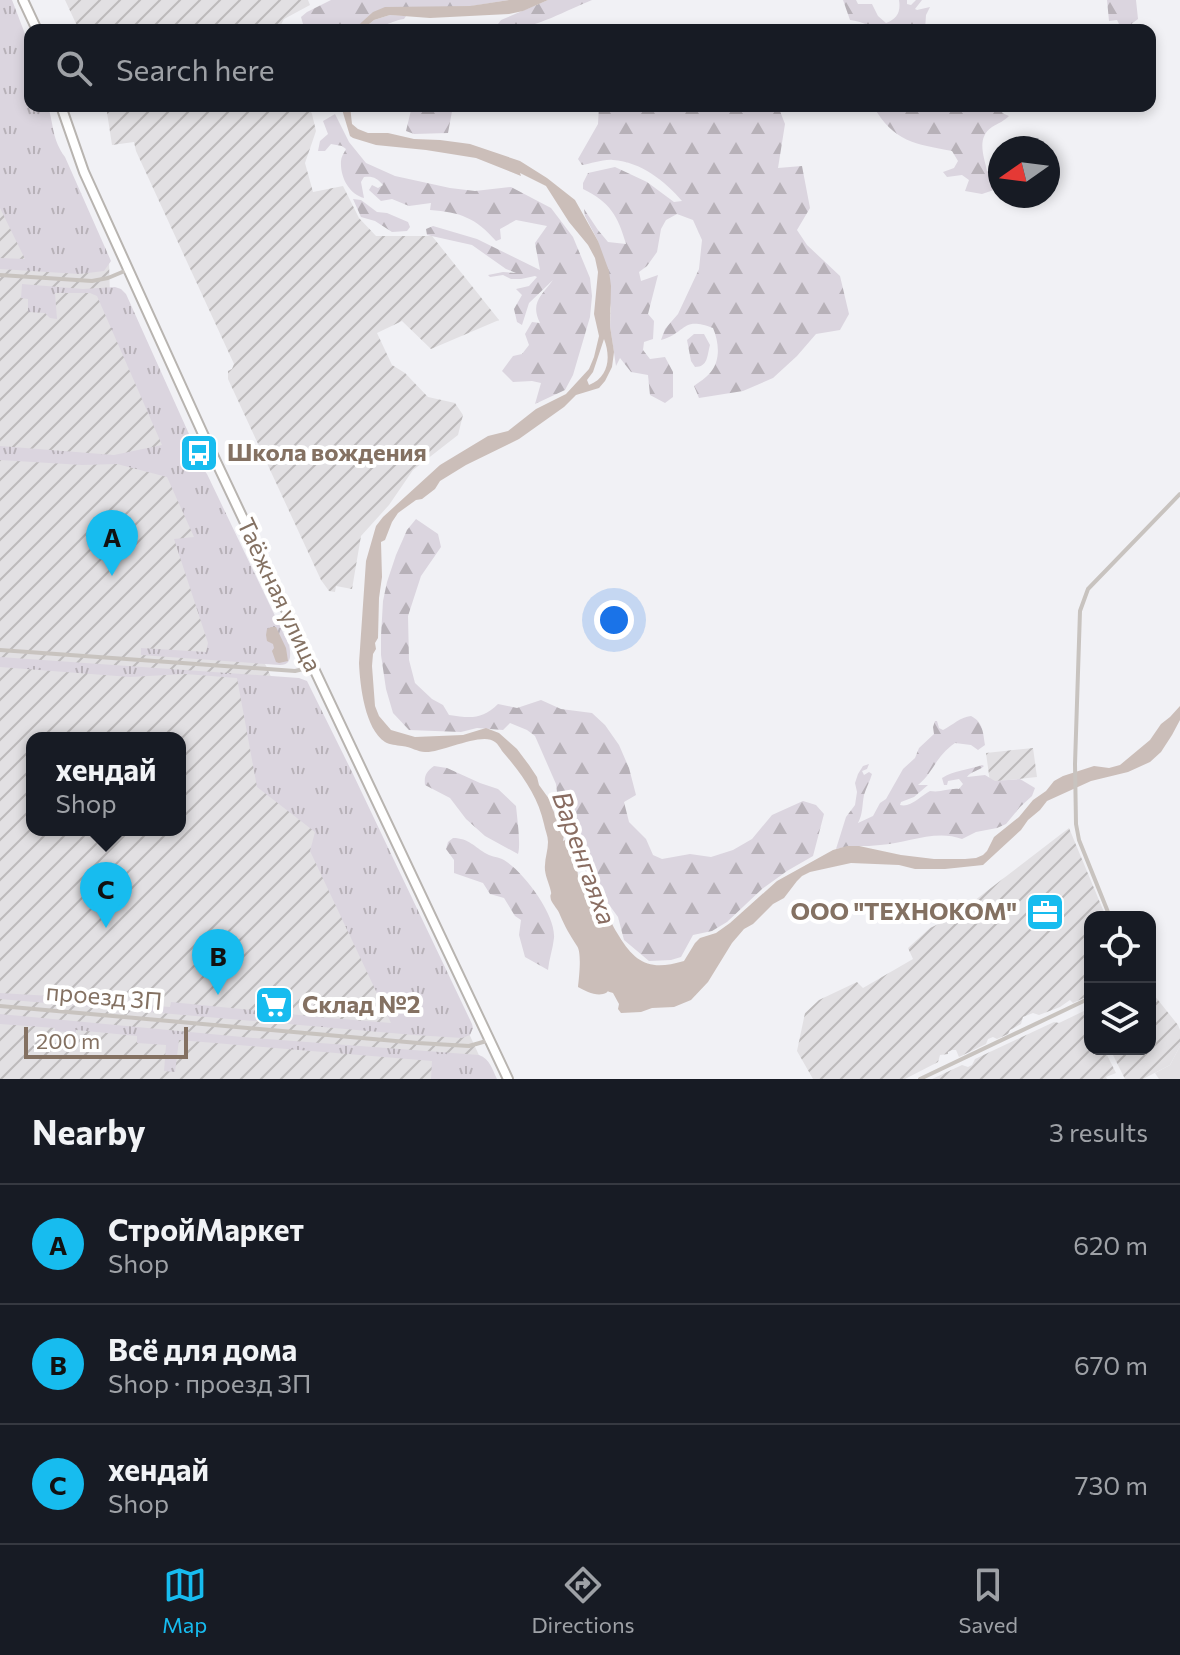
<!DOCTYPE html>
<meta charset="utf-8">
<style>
:root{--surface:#171b24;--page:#20242c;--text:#f1f3f6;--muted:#9ea1a6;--line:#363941;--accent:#17bcef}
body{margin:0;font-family:Commissioner,sans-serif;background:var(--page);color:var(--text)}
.controls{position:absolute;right:24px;bottom:24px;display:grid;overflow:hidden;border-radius:16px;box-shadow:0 4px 12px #0003}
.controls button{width:72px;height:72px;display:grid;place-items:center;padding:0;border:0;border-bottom:2px solid var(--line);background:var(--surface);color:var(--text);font:40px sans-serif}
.compass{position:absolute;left:988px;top:136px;width:72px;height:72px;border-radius:50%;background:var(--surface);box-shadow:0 4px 12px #0003;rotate:256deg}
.scale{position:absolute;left:24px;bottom:20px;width:164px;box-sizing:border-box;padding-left:8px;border:4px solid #847162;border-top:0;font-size:22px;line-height:28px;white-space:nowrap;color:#847162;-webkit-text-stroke:6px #fff;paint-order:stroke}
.you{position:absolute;left:614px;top:620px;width:28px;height:28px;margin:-20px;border:6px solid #fff;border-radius:50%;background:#1a73e8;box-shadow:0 0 0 12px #1a73e833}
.badge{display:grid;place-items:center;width:52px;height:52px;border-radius:50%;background:var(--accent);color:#111;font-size:26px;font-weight:700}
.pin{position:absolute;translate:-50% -66px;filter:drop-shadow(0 2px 4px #0008)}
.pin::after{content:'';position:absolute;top:42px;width:28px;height:24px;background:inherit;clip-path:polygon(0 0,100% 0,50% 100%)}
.popup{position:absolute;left:26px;top:732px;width:160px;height:104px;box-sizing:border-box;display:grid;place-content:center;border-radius:16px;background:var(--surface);filter:drop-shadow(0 2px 6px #0005);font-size:26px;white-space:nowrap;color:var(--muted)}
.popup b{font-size:30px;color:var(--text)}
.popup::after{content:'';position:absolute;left:50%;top:100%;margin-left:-16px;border:16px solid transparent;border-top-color:var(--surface)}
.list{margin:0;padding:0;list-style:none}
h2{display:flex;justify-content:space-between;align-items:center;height:104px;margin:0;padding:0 32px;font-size:34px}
h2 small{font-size:26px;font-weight:400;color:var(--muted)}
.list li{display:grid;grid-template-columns:52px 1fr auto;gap:24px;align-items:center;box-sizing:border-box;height:120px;padding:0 32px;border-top:2px solid var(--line)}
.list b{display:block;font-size:30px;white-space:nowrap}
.list p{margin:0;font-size:26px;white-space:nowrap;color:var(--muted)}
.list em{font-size:26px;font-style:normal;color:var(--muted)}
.icon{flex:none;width:44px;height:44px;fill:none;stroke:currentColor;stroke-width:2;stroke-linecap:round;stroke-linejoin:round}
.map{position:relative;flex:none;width:1180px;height:1079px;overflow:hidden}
.search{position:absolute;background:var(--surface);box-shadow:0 4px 12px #0003;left:24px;right:24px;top:24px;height:88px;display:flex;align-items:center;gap:20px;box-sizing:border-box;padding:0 28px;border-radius:16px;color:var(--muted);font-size:30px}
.sheet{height:464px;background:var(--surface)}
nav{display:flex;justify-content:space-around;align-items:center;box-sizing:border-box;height:112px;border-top:2px solid var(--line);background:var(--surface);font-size:22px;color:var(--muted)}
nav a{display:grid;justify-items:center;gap:4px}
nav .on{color:var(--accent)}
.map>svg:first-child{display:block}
</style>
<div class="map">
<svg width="1180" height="1079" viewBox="0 0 1180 1079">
<defs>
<pattern id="industrial-furrows" width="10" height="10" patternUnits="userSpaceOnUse" patternTransform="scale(2)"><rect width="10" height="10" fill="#e2e0e3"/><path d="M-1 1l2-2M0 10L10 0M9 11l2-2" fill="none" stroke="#bdbabb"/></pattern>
<pattern id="grass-tufts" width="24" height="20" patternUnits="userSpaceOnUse" patternTransform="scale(2)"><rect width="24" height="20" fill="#dbd5df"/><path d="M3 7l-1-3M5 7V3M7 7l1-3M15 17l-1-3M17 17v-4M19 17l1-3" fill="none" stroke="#b7b1b8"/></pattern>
<pattern id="forest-firs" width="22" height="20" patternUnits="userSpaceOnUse" patternTransform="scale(2)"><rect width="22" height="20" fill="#dbd5df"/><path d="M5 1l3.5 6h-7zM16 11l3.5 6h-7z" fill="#b7b1b8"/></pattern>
</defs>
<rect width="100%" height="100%" fill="#f1f1f5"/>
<path fill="#e2e0e3" d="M1180,1046V1079H1159L1155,1073L1170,1065Z"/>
<path fill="url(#industrial-furrows)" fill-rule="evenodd" d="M65,0H308L310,5L284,19L278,30H79Z
M0,30L30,106L48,126L109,262L110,296L212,548L272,679L465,1025L490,1079H0ZM32,738H180V830H32Z
M106,106H308L312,114L316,131L305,163L313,192L343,186L359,218L376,236H432L499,320L431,349L402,321L377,333L392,365L405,373L428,397L455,403L463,415L458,435L413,470L389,505L361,536L352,589L336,586L335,592L329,591L321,580L228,379V371L232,369L234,364L136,151L134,142L112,145Z
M1033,748L1037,777L990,782L986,753Z
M1069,828L1106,917H1090V995L1073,1003L1070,1000L1060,1007L1039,1015L1033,1013L1023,1017L1021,1024L1010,1030L1008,1034L997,1039L993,1037L988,1039L986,1044L959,1057L956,1050H952L948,1052V1054L940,1055L938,1062L905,1079H813L797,1051L805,1013L819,1000L857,982L863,988L913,959L908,948L930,928L953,917Z
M1150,990L1178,1025L1180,1030V1046L1170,1065L1143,1079H1125L1110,1049H1150Z
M1086,1010L1090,1019V1049H1104L1116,1073L1106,1077L1107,1079H932L962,1065L968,1067L972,1065L975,1059L1054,1022L1059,1023Z"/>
<path fill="url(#grass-tufts)" d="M0,0H12L30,47V106H48C54,126 52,139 65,157L111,261L104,271L79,274L0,269V258L25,259L0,208Z
M390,15L406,16L404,19C386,22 382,30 362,30L374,20Z
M22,284L83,289L115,287L121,289L126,294L189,434C192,449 197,462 207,474L289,645C291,654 292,665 280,665L141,655V648L206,652L208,643L174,539L194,537L167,477L117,464L82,465L0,460V446L114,455L162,445L97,296L90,293H55L57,319L50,318L45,313L28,312V299L21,298Z
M0,657L299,678L307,681L353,774L472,1024L473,1028L470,1035L462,1038L414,1035L0,999V993L51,996L53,998L170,1007L171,1002L329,1018L391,1023L310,851L315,832L257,787L237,678L185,674L130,677L0,667Z
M0,1014L253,1038L479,1055C490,1059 492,1069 497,1079H431L432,1061L179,1040L175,1072L164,1071L166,1045L137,1043V1036L76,1030V1033L55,1031V1028L0,1024Z"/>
<path fill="url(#forest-firs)" d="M331,0H509C496,2 484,4 472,6C432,10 383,0 353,30H310L303,24L301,17L307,12Z
M548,0H592C564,11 525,35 495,28L501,20Z
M843,0H856L858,4H872L878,16L886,23C897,19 901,12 899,0H907V4L911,5L916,0H922L915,9L917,10L930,7L926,15L925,30H884L883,28C870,28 863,21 850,20Z
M1107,0H1136L1138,19L1130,25L1121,28L1117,20L1109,21Z
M412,106H453L448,133L414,134L406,131Z
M599,106H778L785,124L778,168L802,166L810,208L797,230L807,245L840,276L849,314L840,330L816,334L797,356L773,378L743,391L699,398L694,386C699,382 706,378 710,373C721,361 719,342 713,328C681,316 687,333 661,340L665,329L678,314L699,269L702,240L693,220L677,214L666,220L661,229L657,252L647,266L639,272L641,281L658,275L648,314L654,321L653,339L644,342L643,350L650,359L665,357L673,372V397L665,403L650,395L648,375L631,372L620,358L616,366L610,326L611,308L598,241L585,216L584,209L598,230L608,242L626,244C618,216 610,202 583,189V183L588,173L615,167L647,182L674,202L682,201C665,181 641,162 613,160C603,159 591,164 582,165L578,159L598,124Z
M873,106H1014L1013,108L1006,107L1002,113L1009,116C1004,121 999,123 992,127C976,138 984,156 987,171L992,174L1000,171V191L994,190L982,194L965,191L969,180L962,175L947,177L943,172L954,168L958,161L952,151C915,144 894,142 873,106Z
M335,114L349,142L366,163L395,176L450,188L475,191L511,187L551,208L573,237L590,278L592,296L590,317L573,375L565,390L535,404L541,383L532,381L513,382L502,371L513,356L522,354L529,345L525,334L532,322L540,323C530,303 541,296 553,280L529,303L522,325L517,322L514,309L522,295L516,289L529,286L537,277L535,276L521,279H511L503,275L490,277L488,275L503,272L516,273L506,269L472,245L427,235L426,229L433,226L477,239L540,270L535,243L547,226L516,220L500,229L501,239L496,241C476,218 460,212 430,210L431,203L409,206L392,199L381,201L369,190L372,185L378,188L383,185C377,178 373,176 364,177L361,182L364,198C349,194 340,177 341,161C341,157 344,153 346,149L342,146L331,144L325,151H318L320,141L328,134L323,121Z
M353,199L361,200L377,212L387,213L408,222L410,227L407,231L392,232L375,221L361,217Z
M694,334H704L710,345C707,356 708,367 695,367L691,361L687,340Z
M416,519L438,534L441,547L421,576L408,616L409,660L415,683L432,699L443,705L449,715C470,718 482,720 498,704L517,708L541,700L561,709L592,713L605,725L619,745L629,768L636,795L624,802L629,822L646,839L653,855L662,859L690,854L711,857L733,850L752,839L772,815L803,801L816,805L824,814L813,856L787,871L762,889L727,922L712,931L693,935L681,957L671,960L649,961L624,940L618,917L602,895L585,880V869L576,840L567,833L559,808L556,784L535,736L527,730L510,723L503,730L477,728L461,732L409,730L393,713L386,689L381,655V636L383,601L387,582L396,555L407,530Z
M971,716C983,722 983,732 985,745L978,750L971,745L955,743C935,757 934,772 918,785H928L914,797L901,802L900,805C911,808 920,796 930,791C941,793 948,788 959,789L963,784L959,779L948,781L947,785H944L942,778C955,770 968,770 982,765L984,766C979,771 971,771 967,777L985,775L995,781L1020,779L1035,788L1032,796L1020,807L1006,824L997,828L976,832L962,839C936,829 907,843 880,845C865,847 851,845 836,849L846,817L855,805L857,792L855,783L858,774L863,766L869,764L867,769L862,771L864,775L869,772L872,774C870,781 866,788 864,795C862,805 863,814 858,823L873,816L880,803L886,799L903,769L915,758L919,748L934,734L933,727L935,721H937L939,728L943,730C953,725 960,717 971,716Z
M434,766L447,768L480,783L498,789L516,806C517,817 521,845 518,854L485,836L466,819L450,798L425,785C424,776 426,772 434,766Z
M453,838C469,838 474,847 487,854C492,857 499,857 504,860C524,872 556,915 554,938C553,948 549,959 548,970L525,957L519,935L521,920L515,916L504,898L490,894L483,883L454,873V860L446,849L448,842Z"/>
<path fill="#cbbeb9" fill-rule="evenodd" d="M509,0H548L523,11L509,14L430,18L390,15L374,20L362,30H353L373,12L385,7L470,6Z
M341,106H350L352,124L358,129L368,133H388L414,139L440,140L470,144L520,161L547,178L575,200L598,241L609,271L611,286L610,326L614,352L612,367L605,381L599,388L576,395L564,407L519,439L466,465L440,481L435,489L422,499L416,500L398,513L392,522L385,540L381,542L382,577L379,598L378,638L375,643L376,649L373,654L372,666L375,706L379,716L391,730L415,737L463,735L486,728L499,733L517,749L529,765L537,777L539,785L552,803V808L562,828L564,835L563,841L567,839C575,848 577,864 578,876L584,881L585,889L593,893L596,905L609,912C610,922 614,928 619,936C636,964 651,971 684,961L695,943L700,938L716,933L730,923L777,881L833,850L847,846H859L901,855L934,859H965L976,858L983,855L987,851L994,837L1019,817L1033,800L1046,791L1054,781L1063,776L1094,766L1109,768L1120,765L1150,740L1161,724L1170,717L1180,706V720L1172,735L1161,752L1150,762L1128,772L1091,781L1047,801L1040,810L1028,820L1021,830L983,865L945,869H915L899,865L851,863L810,872L802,876L797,881L784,898L773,904L753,924L744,929L732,943L708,982L691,1000L674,1007L652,1008L641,1012L621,1013L618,1009L619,1004L613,993C603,990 612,991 603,994C595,996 585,991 578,987C579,978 582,953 577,946C570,935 565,927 560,915C558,909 553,905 551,900C549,891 553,898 550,888C548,881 544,873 545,865C545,858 548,850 548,842C548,836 545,830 544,824C538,796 521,773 502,751C500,748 498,744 495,742C483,731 441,753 425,752C418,752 411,747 402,746C396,745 390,745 385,742C365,729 360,686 359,663L366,561L376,526L383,517L440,465L488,436L508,431L536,409L566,394L589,369L594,357L599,336L594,314L598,272L595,258L588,245L569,222L546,186L520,173L521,176L476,158L426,150L376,145L353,138L350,136ZM604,339C611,357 609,377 589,385L587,380L593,372Z
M271,627H276L286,648L288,661L279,663L276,662L272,651L274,648L273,644L267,641L266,635L267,629Z"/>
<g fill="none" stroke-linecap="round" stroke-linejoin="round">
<g stroke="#b8b4b0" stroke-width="12">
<path id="highway" d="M23,0L37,30
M61,106L84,172L203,434L508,1079"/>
</g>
<path stroke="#c8c3bf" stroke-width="4" d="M0,275L92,281L108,278L127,270
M0,650L295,671L312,667
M1110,917L1079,840L1076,824L1075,764L1080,611L1088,589L1180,494
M0,1006L418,1043L469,1046L490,1040
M920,1079L1090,998"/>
<use href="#highway" stroke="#fff" stroke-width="8"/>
</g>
<defs>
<g id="bus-square" transform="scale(2)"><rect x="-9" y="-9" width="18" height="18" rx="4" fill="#17bcef" stroke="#fff"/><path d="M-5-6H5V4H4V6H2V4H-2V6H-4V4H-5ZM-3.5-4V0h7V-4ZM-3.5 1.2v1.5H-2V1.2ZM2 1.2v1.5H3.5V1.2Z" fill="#fff"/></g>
<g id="office-square" transform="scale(2)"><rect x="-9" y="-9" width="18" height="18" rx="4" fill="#17bcef" stroke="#fff"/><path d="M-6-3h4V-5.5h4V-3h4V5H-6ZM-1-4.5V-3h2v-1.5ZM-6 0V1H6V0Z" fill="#fff"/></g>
<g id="supermarket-square" transform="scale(2)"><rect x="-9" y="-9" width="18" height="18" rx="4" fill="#17bcef" stroke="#fff"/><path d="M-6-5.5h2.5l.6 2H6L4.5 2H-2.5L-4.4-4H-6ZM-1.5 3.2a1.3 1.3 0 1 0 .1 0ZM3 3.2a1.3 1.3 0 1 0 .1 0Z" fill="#fff"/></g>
</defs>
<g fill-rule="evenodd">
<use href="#bus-square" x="199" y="453"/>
<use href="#office-square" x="1045" y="912"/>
<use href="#supermarket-square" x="274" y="1005"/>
</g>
<g text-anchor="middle" stroke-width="8" stroke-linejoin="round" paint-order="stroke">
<g font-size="24" font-weight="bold" fill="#847162" stroke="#fff" text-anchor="start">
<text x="227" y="461">Школа вождения</text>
<text x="1017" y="920" text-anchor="end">ООО "ТЕХНОКОМ"</text>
<text x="302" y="1013">Склад №2</text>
</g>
<g font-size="24" fill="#847162" stroke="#fff">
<text transform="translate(279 595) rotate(65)" y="8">Таёжная улица</text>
<text transform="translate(104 997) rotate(5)" y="8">проезд 3П</text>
</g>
<g font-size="26" font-style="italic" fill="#896d62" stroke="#fff">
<text transform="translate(584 858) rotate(70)" y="9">Варенгаяха</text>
</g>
</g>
</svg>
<div class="controls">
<button><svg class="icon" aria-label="locate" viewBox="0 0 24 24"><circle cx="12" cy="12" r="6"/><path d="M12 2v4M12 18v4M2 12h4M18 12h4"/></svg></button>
<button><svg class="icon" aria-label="layers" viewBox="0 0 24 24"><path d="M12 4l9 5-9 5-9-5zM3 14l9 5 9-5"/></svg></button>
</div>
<svg class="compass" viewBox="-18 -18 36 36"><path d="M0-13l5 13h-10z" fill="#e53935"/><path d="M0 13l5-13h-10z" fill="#9ea1a6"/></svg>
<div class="scale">200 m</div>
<div class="you"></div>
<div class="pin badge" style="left:112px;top:576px">A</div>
<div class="pin badge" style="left:218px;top:995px">B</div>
<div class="pin badge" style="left:106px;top:928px">C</div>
<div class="popup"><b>хендай</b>Shop</div>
<div class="search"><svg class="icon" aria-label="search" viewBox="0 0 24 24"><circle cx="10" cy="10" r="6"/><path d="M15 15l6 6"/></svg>Search here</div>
</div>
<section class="sheet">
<h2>Nearby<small>3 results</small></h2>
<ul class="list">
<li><span class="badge">A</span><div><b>СтройМаркет</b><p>Shop</p></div><em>620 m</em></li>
<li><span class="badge">B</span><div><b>Всё для дома</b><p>Shop · проезд 3П</p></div><em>670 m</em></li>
<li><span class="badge">C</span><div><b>хендай</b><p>Shop</p></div><em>730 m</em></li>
</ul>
</section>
<nav>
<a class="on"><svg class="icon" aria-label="map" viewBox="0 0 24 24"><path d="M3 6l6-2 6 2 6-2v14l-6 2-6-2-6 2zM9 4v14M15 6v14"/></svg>Map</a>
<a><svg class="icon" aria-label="directions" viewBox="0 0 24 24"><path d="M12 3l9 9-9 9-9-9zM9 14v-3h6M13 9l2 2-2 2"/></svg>Directions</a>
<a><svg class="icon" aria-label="saved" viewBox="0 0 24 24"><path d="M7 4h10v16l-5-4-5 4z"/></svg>Saved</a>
</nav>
